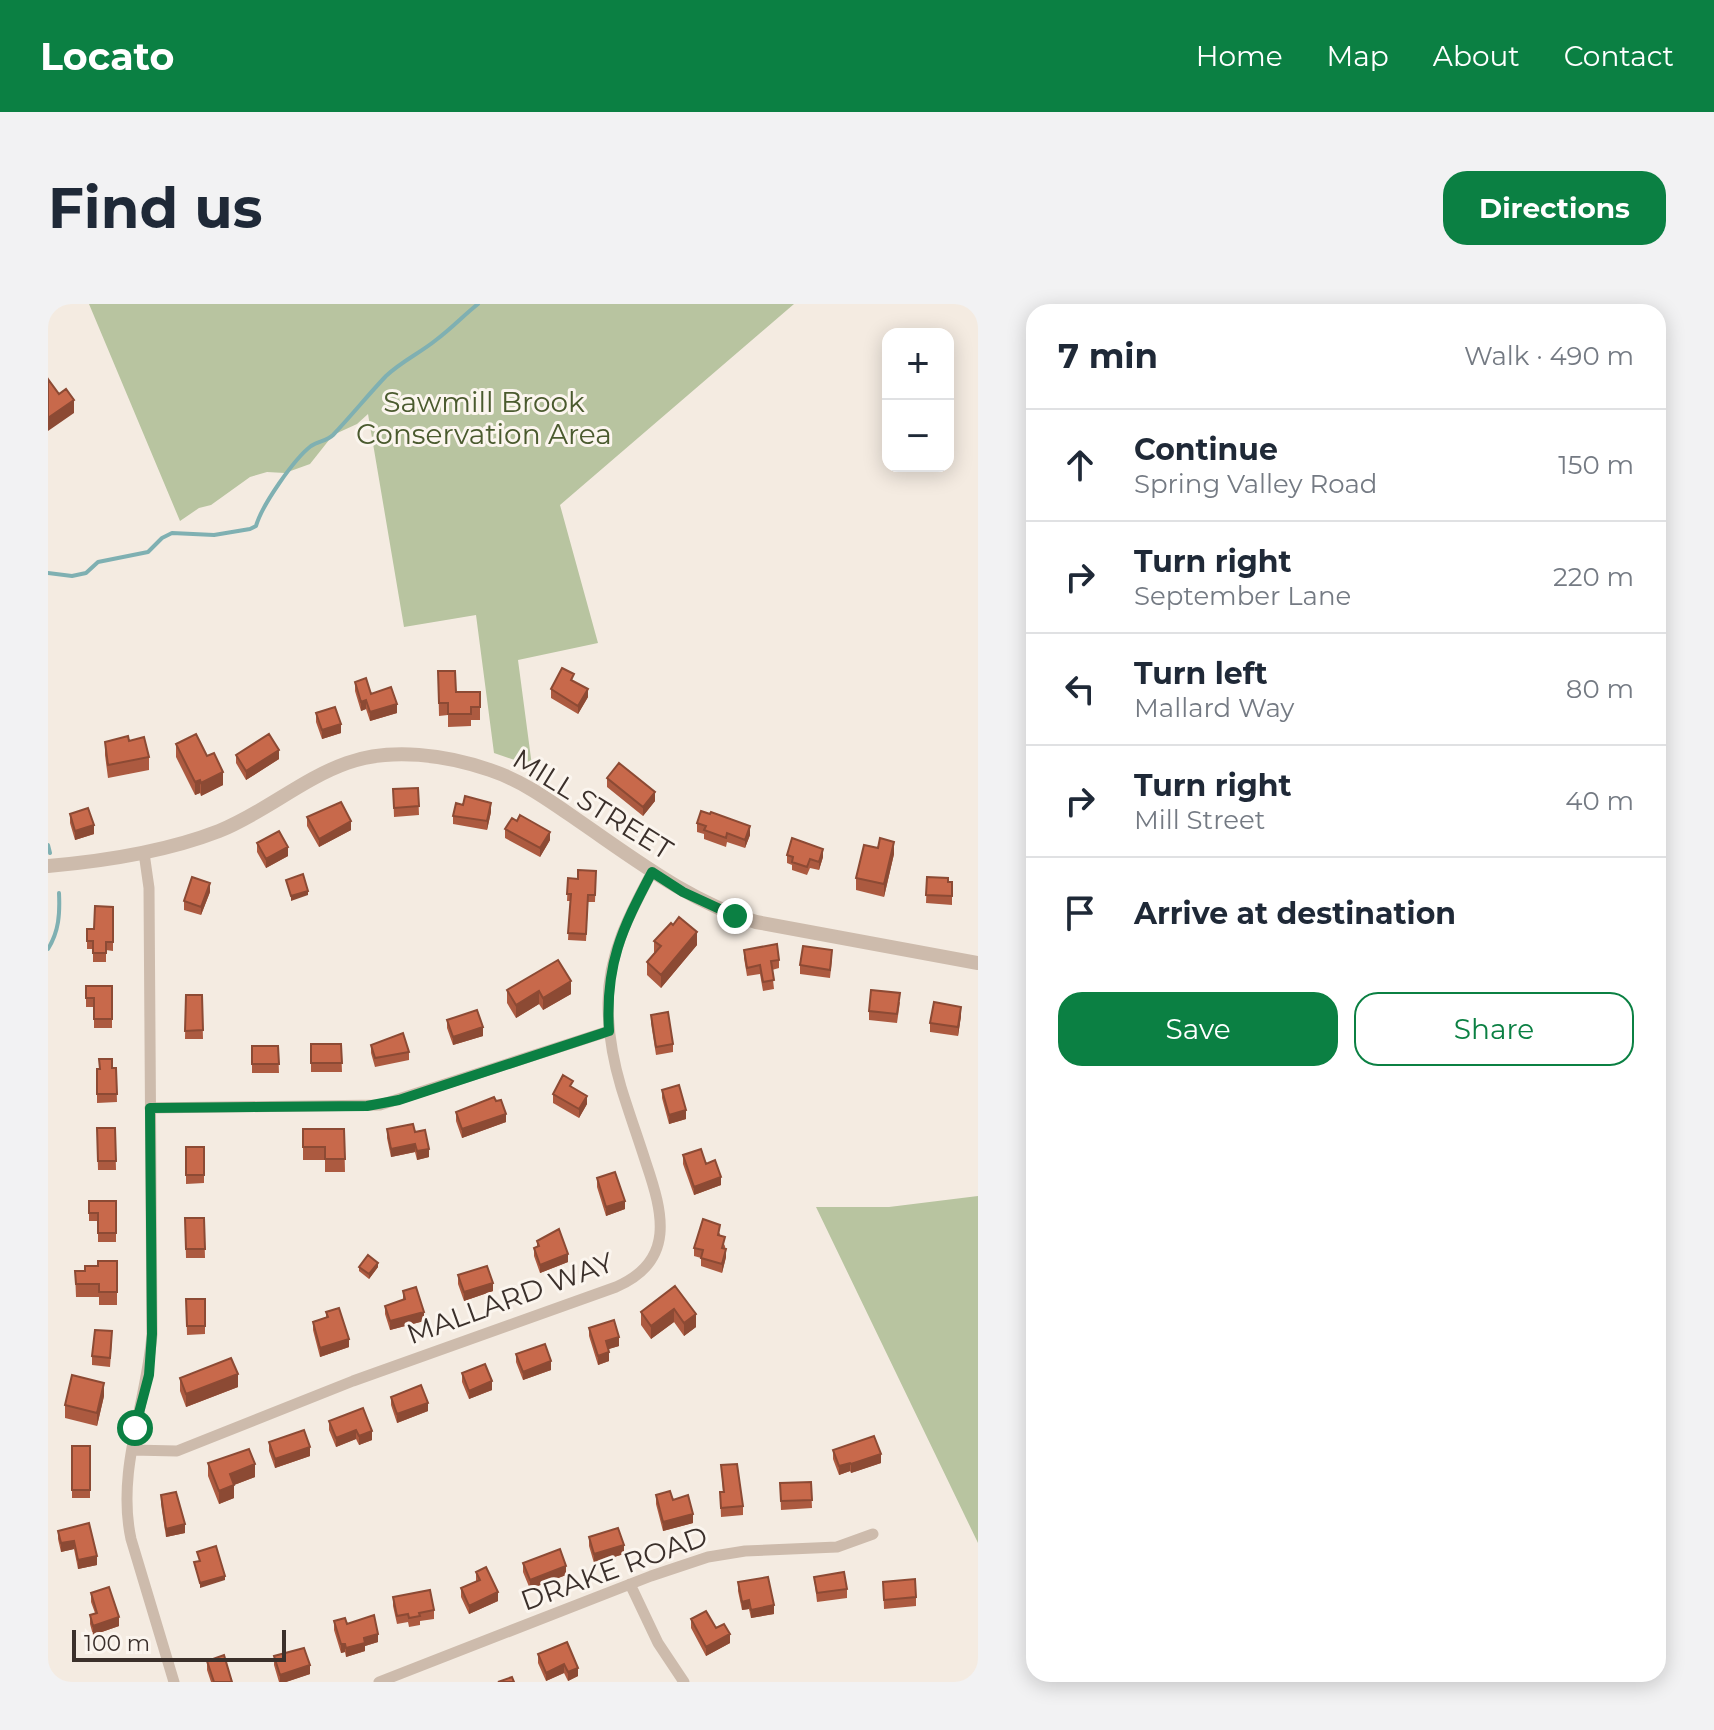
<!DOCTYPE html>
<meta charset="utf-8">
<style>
:root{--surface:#fff;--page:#f2f2f3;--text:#1f2937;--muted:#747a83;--line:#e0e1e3;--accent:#0b8043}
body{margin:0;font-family:Montserrat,sans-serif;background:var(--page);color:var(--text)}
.controls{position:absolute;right:24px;top:24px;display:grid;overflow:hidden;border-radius:16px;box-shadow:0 4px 20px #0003}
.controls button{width:72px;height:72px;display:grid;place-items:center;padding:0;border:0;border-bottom:2px solid var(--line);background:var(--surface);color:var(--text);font:40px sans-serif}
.scale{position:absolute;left:24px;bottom:20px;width:214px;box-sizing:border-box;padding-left:8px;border:4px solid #3b302b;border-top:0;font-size:22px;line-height:28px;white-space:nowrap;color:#3b302b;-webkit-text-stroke:6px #fbf5ee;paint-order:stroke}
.stop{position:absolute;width:24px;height:24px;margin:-18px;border:6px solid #0b8043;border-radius:50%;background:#fff}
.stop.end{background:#0b8043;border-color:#fff;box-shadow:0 2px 8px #0008}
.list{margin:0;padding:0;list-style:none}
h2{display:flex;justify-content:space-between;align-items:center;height:104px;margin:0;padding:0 32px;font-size:34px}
h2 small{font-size:26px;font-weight:400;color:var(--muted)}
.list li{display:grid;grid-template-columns:52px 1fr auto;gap:24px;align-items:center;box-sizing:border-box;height:112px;padding:0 32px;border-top:2px solid var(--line)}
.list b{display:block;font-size:30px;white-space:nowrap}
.list p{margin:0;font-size:26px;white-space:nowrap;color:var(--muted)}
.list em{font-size:26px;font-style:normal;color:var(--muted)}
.actions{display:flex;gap:16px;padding:24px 32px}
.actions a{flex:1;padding:18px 0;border:2px solid var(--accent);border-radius:24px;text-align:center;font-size:28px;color:var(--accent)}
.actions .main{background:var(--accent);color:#fff}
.icon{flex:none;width:44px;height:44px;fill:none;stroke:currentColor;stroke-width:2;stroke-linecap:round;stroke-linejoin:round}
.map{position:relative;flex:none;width:930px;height:1378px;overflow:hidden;border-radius:24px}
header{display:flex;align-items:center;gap:48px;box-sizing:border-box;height:112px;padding:0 40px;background:var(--accent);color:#fff}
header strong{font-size:38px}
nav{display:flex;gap:44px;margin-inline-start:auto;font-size:28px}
.intro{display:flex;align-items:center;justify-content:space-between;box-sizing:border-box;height:192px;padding:0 48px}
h1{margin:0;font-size:56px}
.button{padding:20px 36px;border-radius:24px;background:var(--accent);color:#fff;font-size:28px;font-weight:700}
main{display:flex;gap:48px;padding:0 48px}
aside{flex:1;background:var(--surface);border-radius:24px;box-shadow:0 4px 20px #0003}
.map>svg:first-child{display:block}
</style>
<header>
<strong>Locato</strong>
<nav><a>Home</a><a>Map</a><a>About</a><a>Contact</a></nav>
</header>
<div class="intro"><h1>Find us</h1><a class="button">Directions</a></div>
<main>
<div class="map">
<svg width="930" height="1378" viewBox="0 0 930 1378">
<rect width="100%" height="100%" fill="#f4ebe1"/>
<path fill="#b8c4a0" d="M41,0H746L512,201L550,339L470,356L484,462L446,449L428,311L356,323L320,110L309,120L285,131L262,160L237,169L219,168L202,173L163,201L151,204L132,217Z
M930,892V1239L768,903H841Z"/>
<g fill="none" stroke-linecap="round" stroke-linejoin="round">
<path stroke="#7fb0b2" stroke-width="4" d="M0,269L24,272L38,269L50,258L100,248L114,234L124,229L166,231L202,225L208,222C214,201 246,155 263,142C270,137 279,137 285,131C303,112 320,91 338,72C354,57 372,49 388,36C403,25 416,11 430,0
M0,541L2,549
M0,645C11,627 12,610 11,589"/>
<path stroke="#cdbbac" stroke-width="11" d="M96,549L101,584L104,1030C99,1098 68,1166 83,1235L126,1378
M102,804L332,801L561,727
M84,1146L129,1147L305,1077L568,983C628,957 615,909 598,859C590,834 581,809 573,783C565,756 560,728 560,699C560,650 582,609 604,568
M582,1280L610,1339L636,1378
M331,1378L603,1272L660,1253L697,1247L789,1243L825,1230"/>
<path stroke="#cdbbac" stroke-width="14" d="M0,562C58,557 117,548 171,527C216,509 254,475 299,459C343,443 399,451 442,466C475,477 502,497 531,517C588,556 642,598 708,618L930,659"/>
</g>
<path fill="#ac5a40" d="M390,367L408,388H432V416H423V422L400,423V411L391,412Z
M526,377L540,393L530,410L503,394V385Z
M307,378L323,390L349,409L322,417L318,405L313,407L307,387Z
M268,409L293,429L274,435L268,418Z
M81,437L101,453V466L60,474L57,451V438Z
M128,440L159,452L175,481L153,492L152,489L147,491L128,453Z
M188,451L231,455L198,476L188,459Z
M559,474L607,497L595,512L559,483Z
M370,484L371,511L346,513L345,485Z
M443,508L439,526L405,520V512Z
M22,510L46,530L27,536L22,519Z
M259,513L303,526L271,543L259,522Z
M649,519L702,531L697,544L679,538L678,543L656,535V530L649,528Z
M457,525L502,536L492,553L457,534Z
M209,539L240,552L218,564L209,548Z
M830,544L846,550L836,593L808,586V574Z
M739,551L775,553L771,566L762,564L759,571L744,566V561L739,559Z
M548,567L547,598H540L538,637L520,636L522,597H519L520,574L530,575Z
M879,573L904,578V601L878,599Z
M162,588L153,611L136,606V597Z
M65,603V647L58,646V658H45V645H39V625H46Z
M625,621L649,641L613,684L599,671V658L606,649V637Z
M696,646L731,656V664L724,666L726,685L715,687L712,670L699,672L696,654Z
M784,655L782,674L752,670V661Z
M523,677V690L495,706L491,700L468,714L459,699V686Z
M38,682H64V724H46V703H38Z
M138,691H154L155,735H137Z
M852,698L849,719L821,716V707Z
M603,711L625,740V748L608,751L603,719Z
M913,712L910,732L882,728V719Z
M399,716L435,732L405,741L399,724Z
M263,740H293L294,768H263Z
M323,741L361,748V756L327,763L323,749Z
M204,742H230L231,769H204Z
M68,764L69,798L49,799V765Z
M525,784L539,800L531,814L505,799V790Z
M614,786L638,815L621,820L614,794Z
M408,808L458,818L414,834L408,817Z
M49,824H67L68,866H50Z
M255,825H296L297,868H277V856H255Z
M339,825L367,828L381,853L369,856L367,848L343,853L339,834Z
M138,843H156V879L138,880Z
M635,851L658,860L673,881L646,891L635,860Z
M549,874L577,905L558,912L549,883Z
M41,897H68V938H50V917H41Z
M137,914H156L157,954H138Z
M672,929V932L677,942L678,953L674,969L653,962V954L646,952V944Z
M489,937L520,958L492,969L486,952V944L489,942Z
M69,957V1001H51V993H28L27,967H37L50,962Z
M311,963H330L321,975L311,967Z
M410,971L445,987L416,997L410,980Z
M627,982L648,1023L636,1032L626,1018L603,1035L593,1021V1008Z
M355,987L376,1017L342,1026L337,1010V1002L355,996Z
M138,995H157V1030L139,1031Z
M278,1008L301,1043L272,1053L265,1026V1018L278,1013Z
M541,1024L571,1042L560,1045L561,1057L550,1061L541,1032Z
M64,1036L62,1063L44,1061V1052Z
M468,1050L503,1066L475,1076L468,1058Z
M414,1069L444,1086L421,1095L414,1078Z
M132,1074L190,1083L138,1103L132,1087Z
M56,1092L49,1122L17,1114V1101Z
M343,1093L380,1107L349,1119L343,1101Z
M315,1104L324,1136L311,1141L308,1135L288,1143L281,1126V1117Z
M221,1138L262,1152L227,1164L221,1147Z
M24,1142H42V1194H24Z
M785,1146L833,1159L803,1169L802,1167L791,1171L785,1155Z
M160,1159L207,1173L186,1181V1194L171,1200L160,1172Z
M673,1161L695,1202V1211L673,1213L672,1188H675Z
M763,1178L764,1204L733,1206L732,1179Z
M113,1191L137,1229L118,1233L113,1200Z
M608,1191L625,1196L645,1219L615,1227L608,1200Z
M41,1219L49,1261L30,1265L26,1245L13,1248L10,1235V1227Z
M541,1233L576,1250L546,1259L541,1242Z
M475,1259L518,1271L482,1285L475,1268Z
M428,1268L450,1297L421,1310L413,1293V1284L428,1277Z
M766,1273L799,1285V1294L769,1298Z
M690,1278L726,1310L703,1314L701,1305L694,1306L690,1287Z
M835,1278L868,1293V1302L836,1305Z
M43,1289L71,1322L45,1331L42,1320V1311L47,1309L43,1298Z
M345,1293L386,1306V1315L372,1317V1321L361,1323L360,1318L349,1320L345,1302Z
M643,1315L668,1324L682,1339L658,1352L643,1324Z
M286,1317L299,1320L330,1338L317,1342V1347L298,1353L297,1348L293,1349L286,1326Z
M519,1338L530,1372L520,1377L516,1369L498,1377L490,1359V1350Z
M226,1352L262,1370L238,1378H231L226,1361Z
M159,1357L184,1378H163L159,1366Z"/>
<path fill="#8c4a34" d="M26,96V109L0,127V114Z
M540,385V393L530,410V402Z
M318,396V405L313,407V398Z
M349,400V409L322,417V408Z
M293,420V429L274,435V426Z
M231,446V455L198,476V467Z
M175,468V481L153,492V479Z
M152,476V489L147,491V478Z
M607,488V497L595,512V503Z
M443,499V508L439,526V517Z
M303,517V526L271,543V535Z
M46,521V530L27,536V527Z
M702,522V531L697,544V536Z
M502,528V536L492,553V544Z
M846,538V550L836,593V580Z
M240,543V552L218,564V555Z
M775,545V553L771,566V558Z
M162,579V588L153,611V603Z
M260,587V591L243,597V592Z
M649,628V641L613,684V671Z
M523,677V690L495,706V694Z
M491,687V700L468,714V701Z
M913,703V712L910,732V723Z
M435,723V732L405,741V733Z
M539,792V800L531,814V805Z
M638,806V815L621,820V811Z
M458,810V818L414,834V825Z
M367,840V848L343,853V845Z
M381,845V853L369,856V847Z
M673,873V881L646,891V883Z
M577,897V905L558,912V903Z
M678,945V953L674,969V960Z
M520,950V958L492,969V961Z
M330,959V963L321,975V970Z
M445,979V987L416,997V988Z
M626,1005V1018L603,1035V1022Z
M376,1008V1017L342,1026V1017Z
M648,1010V1023L636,1032V1019Z
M571,1033V1042L558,1046V1037Z
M301,1035V1043L272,1053V1044Z
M561,1048V1057L550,1061V1052Z
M503,1057V1066L475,1076V1068Z
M190,1070V1083L138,1103V1090Z
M444,1077V1086L421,1095V1087Z
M56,1079V1092L49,1122V1109Z
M380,1099V1107L349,1119V1110Z
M308,1126V1135L288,1143V1134Z
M324,1127V1136L311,1141V1132Z
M262,1143V1152L227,1164V1155Z
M833,1150V1159L803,1169V1160Z
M802,1159V1167L791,1171V1162Z
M207,1160V1173L186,1181V1194L171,1200V1187L182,1170Z
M645,1210V1219L615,1227V1218Z
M137,1220V1229L118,1233V1225Z
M26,1237V1245L13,1248V1239Z
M576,1241V1250L546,1259V1250Z
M49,1252V1261L30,1265V1256Z
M518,1262V1271L482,1285V1276Z
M177,1272V1276L152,1284V1279Z
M450,1288V1297L421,1310V1302Z
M701,1296V1305L694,1306V1298Z
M726,1301V1310L703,1314V1306Z
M71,1313V1322L45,1331V1322Z
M330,1330V1338L317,1342V1347L298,1353V1344L316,1334Z
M682,1330V1339L658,1352V1343Z
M293,1340H297V1348L293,1349Z
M516,1360V1369L498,1377V1369Z
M262,1361V1370L238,1378H232V1371Z
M530,1364V1372L520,1377V1368Z"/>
<path fill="#c8694b" stroke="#8c4a34" stroke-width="2" d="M0,75L11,90L18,85L26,96L0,114Z
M514,364L526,370L523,376L540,385L530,402L503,385Z
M390,367H407L408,388H432V403H423V410H400V399H391Z
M318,374L323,390L343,383L349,400L322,408L318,396L313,398L307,378Z
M287,403L293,420L274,426L268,409Z
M148,430L159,452L166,449L175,468L153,479L152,476L147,478L128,440Z
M221,430L231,446L198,467L188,451Z
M80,432L81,437L96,433L101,453L60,461L57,438Z
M571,459L607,488L595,503L559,474Z
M370,484L371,502L346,504L345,485Z
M417,492L443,499L439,517L405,512L408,499L415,501Z
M293,498L303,517L271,535L259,513Z
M40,504L46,521L27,527L22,510Z
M653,507L662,510L663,508L702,522L697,536L679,529L678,534L656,526L658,522L649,519Z
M472,511L502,528L492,544L457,525L464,514L469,517Z
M231,527L240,543L218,555L209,539Z
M744,534L775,545L771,558L762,555L759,563L744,558L745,553L739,551Z
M832,534L846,538L836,580L808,574L816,541L830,544Z
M530,566L548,567L547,591H540L538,630L520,629L523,590H519L520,574L530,575Z
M255,570L260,587L243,592L238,576Z
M144,573L162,579L153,603L136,597Z
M879,573L900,574V578H904V592L878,591Z
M47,602L65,603V638H58V649H45V637H39V625H46Z
M631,613L649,628L613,671L599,658L613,642L606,637L623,619L625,621Z
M729,640L731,656L723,657L726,676L715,678L712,661L699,664L696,646Z
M755,642L784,646L782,666L752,661Z
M510,656L523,677L495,694L491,687L468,701L459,686Z
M38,682H64V715H46V694H38Z
M823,686L852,689L849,710L821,707Z
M138,691H154L155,726L137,727Z
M886,698L913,703L910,723L882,719Z
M429,706L435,723L405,733L399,716Z
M620,708L625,740L608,743L603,711Z
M355,729L361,748L327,754L323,741Z
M263,740H293L294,759H263Z
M204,742H230L231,760H204Z
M51,755H64V764H68L69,790H49V765H52Z
M515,771L525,777L522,782L539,792L531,805L505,790Z
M631,781L638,806L621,811L614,786Z
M446,793L448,797L453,796L458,810L414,825L408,808Z
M365,820L367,828L377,826L381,845L369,847L367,840L343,845L339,825Z
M49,824H67L68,857H50Z
M255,825H296L297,855H277V843H255Z
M138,843H156V871H138Z
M653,845L658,860L667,856L673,873L646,883L635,851Z
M567,868L577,897L558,903L549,874Z
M41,897H68V929H50V909H41Z
M137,914H156L157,945H138Z
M655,915L672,921L670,931L677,933L674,944L678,945L674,960L653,954L655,946L646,944Z
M511,925L520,950L492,961L486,944L491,942L489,937Z
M320,951L330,959L321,970L311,963Z
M50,957H69V988H51V980H28L27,967H37V962H50Z
M439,962L445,979L416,988L410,971Z
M627,982L648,1010L636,1019L626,1005L603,1022L593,1008Z
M368,983L376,1008L342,1017L337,1002L357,995L355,987Z
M138,995H157V1022H139Z
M291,1004L301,1035L272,1044L265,1018L280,1013L278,1008Z
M566,1016L571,1033L558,1037L561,1048L550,1052L541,1024Z
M47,1026L64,1027L62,1054L44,1052Z
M497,1040L503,1057L475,1068L468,1050Z
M183,1054L190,1070L138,1090L132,1074Z
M437,1060L444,1077L421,1087L414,1069Z
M24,1071L56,1079L49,1109L17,1101Z
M373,1081L380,1099L349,1110L343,1093Z
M315,1104L324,1127L311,1132L308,1126L288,1134L281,1117Z
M256,1126L262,1143L227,1155L221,1138Z
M826,1132L833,1150L803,1160L802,1159L791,1162L785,1146Z
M24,1142H42V1186H24Z
M201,1145L207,1160L182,1170L186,1181L171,1187L160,1159Z
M689,1160L695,1202L673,1204L672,1188H676L673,1161Z
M763,1178L764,1196L733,1197L732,1179Z
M622,1187L625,1196L640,1191L645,1210L615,1218L608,1191Z
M128,1188L137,1220L118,1225L113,1191Z
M41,1219L49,1252L30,1256L26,1237L13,1239L10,1227Z
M570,1224L576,1241L546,1250L541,1233Z
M168,1242L177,1272L152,1279L146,1258L152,1257L149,1248Z
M512,1245L518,1262L482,1276L475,1259Z
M438,1263L450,1288L421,1302L413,1284L432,1276L428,1268Z
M796,1268L799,1285L769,1289L766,1273Z
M720,1273L726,1301L703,1306L701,1296L694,1298L690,1278Z
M867,1275L868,1293L836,1296L835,1278Z
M61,1283L71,1313L45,1322L42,1311L49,1309L43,1289Z
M382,1286L386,1306L371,1309L372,1312L361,1314L360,1310L349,1312L345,1293Z
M658,1307L668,1324L676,1320L682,1330L658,1343L643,1315Z
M326,1311L330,1330L316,1334L317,1339L298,1344L297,1340H293L286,1317L297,1314L299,1320Z
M519,1338L530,1364L520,1368L516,1360L498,1369L490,1350Z
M256,1344L262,1361L232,1371L226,1352Z
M176,1351L184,1378H166L159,1357Z
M464,1373L466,1378H450Z"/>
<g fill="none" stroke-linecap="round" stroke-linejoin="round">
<path stroke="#0b8043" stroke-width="10" d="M87,1124L101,1071L104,1030L102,804L319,802L351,796L561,727C557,660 574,625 604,568L635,588L687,612"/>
</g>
<g text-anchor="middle" stroke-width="6" stroke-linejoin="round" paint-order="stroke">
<g font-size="28" fill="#4a5a2e" stroke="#fbf5ee">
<text x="436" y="108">Sawmill Brook<tspan x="436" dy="32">Conservation Area</tspan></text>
</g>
<g font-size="28" fill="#3b302b" stroke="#fbf5ee">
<text transform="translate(545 500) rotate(32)" y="10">MILL STREET</text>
<text transform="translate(462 994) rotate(-20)" y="10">MALLARD WAY</text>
<text transform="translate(566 1264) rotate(-20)" y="10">DRAKE ROAD</text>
</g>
</g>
</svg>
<div class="controls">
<button>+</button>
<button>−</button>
</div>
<div class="scale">100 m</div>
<div class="stop" style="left:87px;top:1124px"></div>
<div class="stop end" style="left:687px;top:612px"></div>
</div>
<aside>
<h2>7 min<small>Walk · 490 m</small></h2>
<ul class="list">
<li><svg class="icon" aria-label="ahead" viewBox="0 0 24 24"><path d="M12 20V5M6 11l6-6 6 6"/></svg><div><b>Continue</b><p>Spring Valley Road</p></div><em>150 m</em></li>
<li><svg class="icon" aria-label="right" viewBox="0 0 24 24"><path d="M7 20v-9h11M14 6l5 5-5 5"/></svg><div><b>Turn right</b><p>September Lane</p></div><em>220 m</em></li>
<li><svg class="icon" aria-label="left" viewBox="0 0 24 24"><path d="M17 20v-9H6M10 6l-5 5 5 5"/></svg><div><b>Turn left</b><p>Mallard Way</p></div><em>80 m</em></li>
<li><svg class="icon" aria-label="right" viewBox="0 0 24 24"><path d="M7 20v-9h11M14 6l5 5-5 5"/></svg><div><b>Turn right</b><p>Mill Street</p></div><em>40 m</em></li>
<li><svg class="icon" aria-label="arrive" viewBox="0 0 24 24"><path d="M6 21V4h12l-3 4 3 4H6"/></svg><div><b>Arrive at destination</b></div></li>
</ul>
<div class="actions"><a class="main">Save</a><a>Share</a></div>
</aside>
</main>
